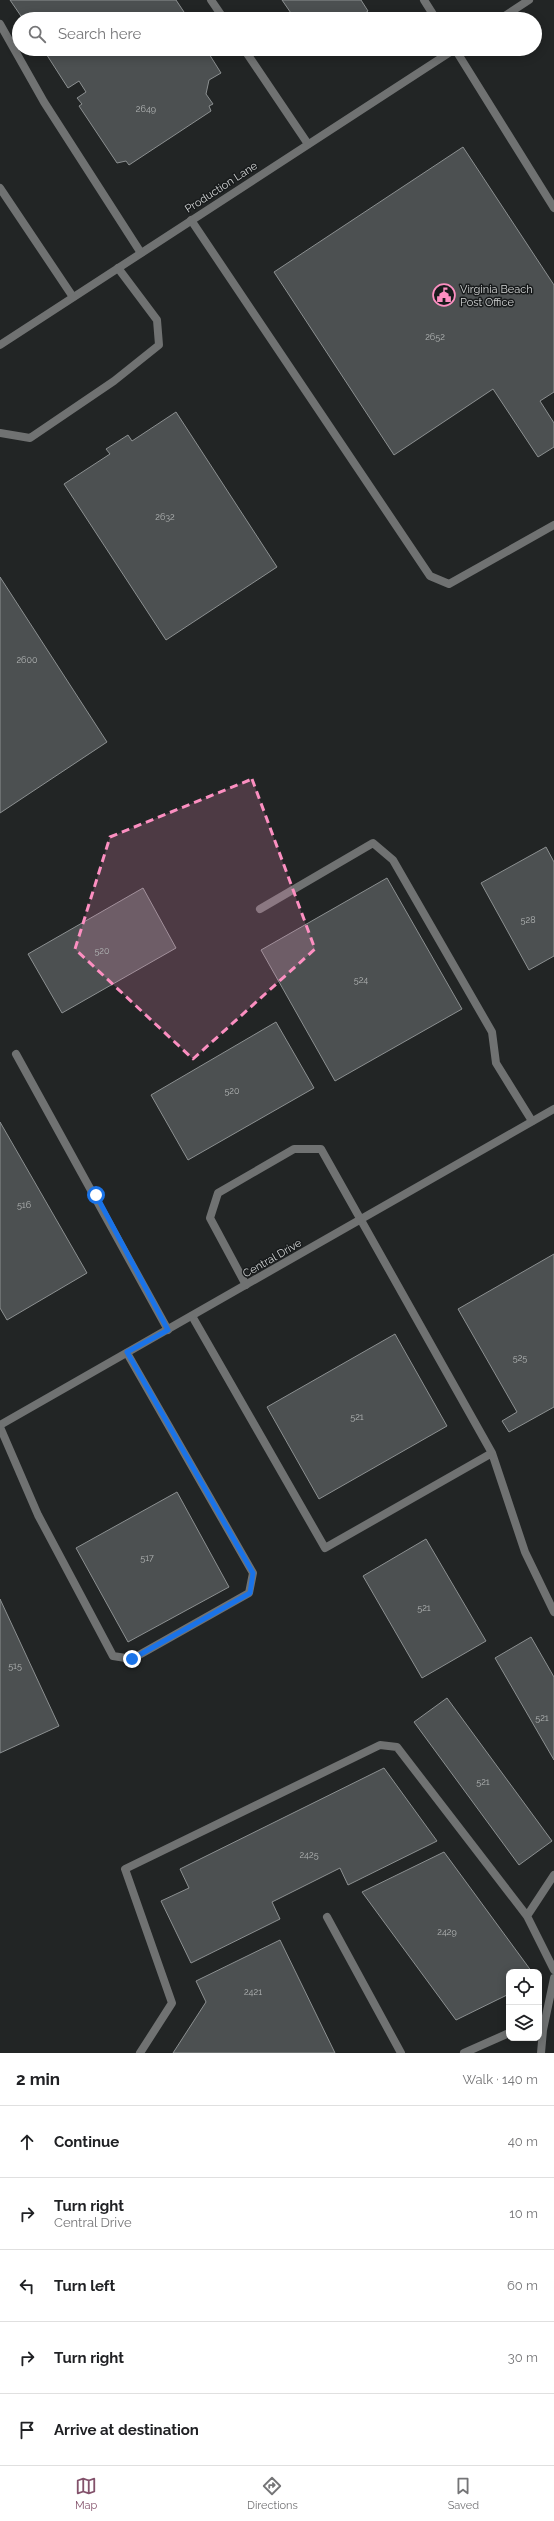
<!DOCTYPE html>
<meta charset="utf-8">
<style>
:root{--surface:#fff;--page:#f6f6f6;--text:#202124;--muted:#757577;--line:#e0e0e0;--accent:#83526b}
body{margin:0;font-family:Raleway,sans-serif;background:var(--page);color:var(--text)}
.controls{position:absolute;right:12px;bottom:12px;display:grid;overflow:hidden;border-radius:8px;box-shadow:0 2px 10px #0003}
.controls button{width:36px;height:36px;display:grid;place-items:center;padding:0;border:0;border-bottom:1px solid var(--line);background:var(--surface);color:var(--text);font:20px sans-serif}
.stop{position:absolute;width:12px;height:12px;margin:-9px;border:3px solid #1a73e8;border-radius:50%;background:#fff}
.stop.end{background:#1a73e8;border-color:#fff;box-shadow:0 1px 4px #0008}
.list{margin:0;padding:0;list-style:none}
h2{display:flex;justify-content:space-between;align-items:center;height:52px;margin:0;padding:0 16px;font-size:17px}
h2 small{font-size:13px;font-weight:400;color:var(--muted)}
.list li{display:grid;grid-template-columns:26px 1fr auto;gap:12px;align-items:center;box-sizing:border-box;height:72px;padding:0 16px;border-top:1px solid var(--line)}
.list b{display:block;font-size:15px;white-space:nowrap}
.list p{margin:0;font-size:13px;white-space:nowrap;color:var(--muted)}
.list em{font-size:13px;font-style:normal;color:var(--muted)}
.icon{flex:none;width:22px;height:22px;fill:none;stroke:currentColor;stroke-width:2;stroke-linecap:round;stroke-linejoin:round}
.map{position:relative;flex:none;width:554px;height:2053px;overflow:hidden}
.search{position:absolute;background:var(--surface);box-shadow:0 2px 10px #0003;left:12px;right:12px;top:12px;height:44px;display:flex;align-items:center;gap:10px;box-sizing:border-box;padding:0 14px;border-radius:22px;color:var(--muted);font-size:15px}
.sheet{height:412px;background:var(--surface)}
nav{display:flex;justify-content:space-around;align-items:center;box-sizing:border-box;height:56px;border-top:1px solid var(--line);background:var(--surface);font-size:11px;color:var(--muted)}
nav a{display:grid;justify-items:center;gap:2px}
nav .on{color:var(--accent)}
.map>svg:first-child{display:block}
</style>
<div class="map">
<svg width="554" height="2053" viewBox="0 0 554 2053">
<rect width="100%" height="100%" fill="#222525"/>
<path fill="#4c5051" stroke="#8c9091" d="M10,0H176L184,12L174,19H23Z
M282,0H361L368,11L357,19H295Z
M43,49H206L221,73L209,80L206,94L213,104L209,106L211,111L129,165L126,161L117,163L79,106L82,104L77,98L86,92L79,81L68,88Z
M463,147L554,285V392L540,401L554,423V447L538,457L493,389L394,455L274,272Z
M176,412L277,567L166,640L64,484L110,454L106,449L128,435L132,441Z
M0,577L107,742L0,813Z
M546,847L554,862V956L529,970L481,883Z
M387,878L462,1009L335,1081L261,950Z
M143,888L176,948L62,1013L28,954Z
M276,1022L314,1088L188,1160L151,1095Z
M0,1122L87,1273L7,1320L0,1308Z
M554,1254V1407L509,1432L502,1421L517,1412L458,1309Z
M395,1334L447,1426L319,1499L267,1407Z
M177,1492L229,1587L128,1642L76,1548Z
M426,1539L486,1641L422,1678L363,1576Z
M0,1599L59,1726L0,1753Z
M531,1637L554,1677V1760L495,1658Z
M447,1698L552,1841L519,1865L414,1722Z
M384,1768L437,1841L348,1885L340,1868L272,1902L280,1919L191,1963L161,1901L189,1888L180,1869Z
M444,1852L532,1972H509V1994L456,2020L362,1892Z
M280,1940L335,2053H173L206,2002L196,1981Z"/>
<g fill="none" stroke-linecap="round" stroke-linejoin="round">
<path stroke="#707272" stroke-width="8" d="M211,0L224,19
M424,0L436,19
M0,24L44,102L141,253
M244,49L308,144
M455,49L554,208
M0,188L73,297
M191,220L430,576L449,584L554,525
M0,433L30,438L114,381L159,345L157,320L118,268
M260,909L373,843L393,860L492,1032L496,1063L532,1121
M16,1054L168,1330
M192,1316L325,1548L492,1453L321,1149H294L218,1193L210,1218L246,1285
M0,1427L38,1515L113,1656L132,1659L249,1593L253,1573L127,1353
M492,1453L525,1552L554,1612
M527,1916L554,1875
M327,1917L401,2053
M140,2053L172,2003L125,1869L380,1745L397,1747L527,1916L554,1970
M464,2053L509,2033
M541,2053L543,2030L554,1978"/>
<path stroke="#707272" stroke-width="8" d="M500,19L529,0
M0,345L455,49"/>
<path stroke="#707272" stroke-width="8" d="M0,1425L554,1109"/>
</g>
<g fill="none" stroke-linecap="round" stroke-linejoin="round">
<path stroke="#1a73e8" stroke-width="5" d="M96,1195L168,1330L127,1352L253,1573L250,1593L132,1659"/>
</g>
<path fill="#fc8fc1" fill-opacity="0.2" stroke="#fc8fc1" stroke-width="3" stroke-dasharray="8 5" stroke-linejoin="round" d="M252,779L315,949L193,1059L75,949L110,837Z"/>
<defs>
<g id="civic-ring" transform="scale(1.15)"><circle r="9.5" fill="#181b1c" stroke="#fc8fc1" stroke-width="1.5"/><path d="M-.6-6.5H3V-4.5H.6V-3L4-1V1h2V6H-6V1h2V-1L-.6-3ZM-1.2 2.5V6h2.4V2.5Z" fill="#fc8fc1"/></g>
</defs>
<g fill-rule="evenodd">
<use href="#civic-ring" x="444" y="295"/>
</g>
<g text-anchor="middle" stroke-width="3" stroke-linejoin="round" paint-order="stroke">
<g font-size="9" fill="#b0b3b3">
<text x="146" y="112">2649</text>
<text x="435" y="340">2652</text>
<text x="165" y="520">2632</text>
<text x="27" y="663">2600</text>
<text x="528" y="923">528</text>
<text x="102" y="954">520</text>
<text x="361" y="983">524</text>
<text x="232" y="1094">520</text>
<text x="24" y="1208">516</text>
<text x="520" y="1361">525</text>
<text x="357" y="1420">521</text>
<text x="147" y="1561">517</text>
<text x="424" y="1611">521</text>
<text x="15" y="1669">515</text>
<text x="542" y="1721">521</text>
<text x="483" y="1785">521</text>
<text x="309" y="1858">2425</text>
<text x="447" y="1935">2429</text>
<text x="253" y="1995">2421</text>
</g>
<g font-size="11" fill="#d2d4d4" stroke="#181b1c">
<text transform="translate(221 187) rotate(-33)" y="4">Production Lane</text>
<text transform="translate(272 1258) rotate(-30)" y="4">Central Drive</text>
</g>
<g font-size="11" fill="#d2d4d4" stroke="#181b1c" text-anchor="start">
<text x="460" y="293">Virginia Beach<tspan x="460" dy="13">Post Office</tspan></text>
</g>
</g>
</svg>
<div class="controls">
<button><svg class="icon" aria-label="locate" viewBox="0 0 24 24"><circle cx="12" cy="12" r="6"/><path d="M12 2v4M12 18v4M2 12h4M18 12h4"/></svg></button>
<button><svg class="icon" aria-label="layers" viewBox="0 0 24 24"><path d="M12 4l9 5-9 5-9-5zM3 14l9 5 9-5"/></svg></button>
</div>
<div class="stop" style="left:96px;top:1195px"></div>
<div class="stop end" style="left:132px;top:1659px"></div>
<div class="search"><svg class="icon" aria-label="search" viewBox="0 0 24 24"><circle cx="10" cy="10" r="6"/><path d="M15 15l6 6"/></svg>Search here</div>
</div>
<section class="sheet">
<h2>2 min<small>Walk · 140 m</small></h2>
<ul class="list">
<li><svg class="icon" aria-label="ahead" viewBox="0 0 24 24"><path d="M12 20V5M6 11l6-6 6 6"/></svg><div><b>Continue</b></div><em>40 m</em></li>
<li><svg class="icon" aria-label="right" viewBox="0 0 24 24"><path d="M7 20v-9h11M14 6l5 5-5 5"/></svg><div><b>Turn right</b><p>Central Drive</p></div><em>10 m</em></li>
<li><svg class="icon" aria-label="left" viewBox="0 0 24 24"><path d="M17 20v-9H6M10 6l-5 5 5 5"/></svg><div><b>Turn left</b></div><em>60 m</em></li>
<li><svg class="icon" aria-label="right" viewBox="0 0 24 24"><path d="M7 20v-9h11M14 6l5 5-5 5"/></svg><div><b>Turn right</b></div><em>30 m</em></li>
<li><svg class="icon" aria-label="arrive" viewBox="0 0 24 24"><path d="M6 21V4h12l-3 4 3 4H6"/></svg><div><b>Arrive at destination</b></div></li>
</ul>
</section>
<nav>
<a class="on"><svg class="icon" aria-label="map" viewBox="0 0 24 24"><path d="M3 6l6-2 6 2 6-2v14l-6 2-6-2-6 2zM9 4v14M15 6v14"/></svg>Map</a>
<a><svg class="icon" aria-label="directions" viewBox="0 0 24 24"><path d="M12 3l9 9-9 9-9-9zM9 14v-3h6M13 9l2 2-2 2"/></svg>Directions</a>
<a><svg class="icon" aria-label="saved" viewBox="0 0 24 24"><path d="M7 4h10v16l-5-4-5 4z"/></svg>Saved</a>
</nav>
